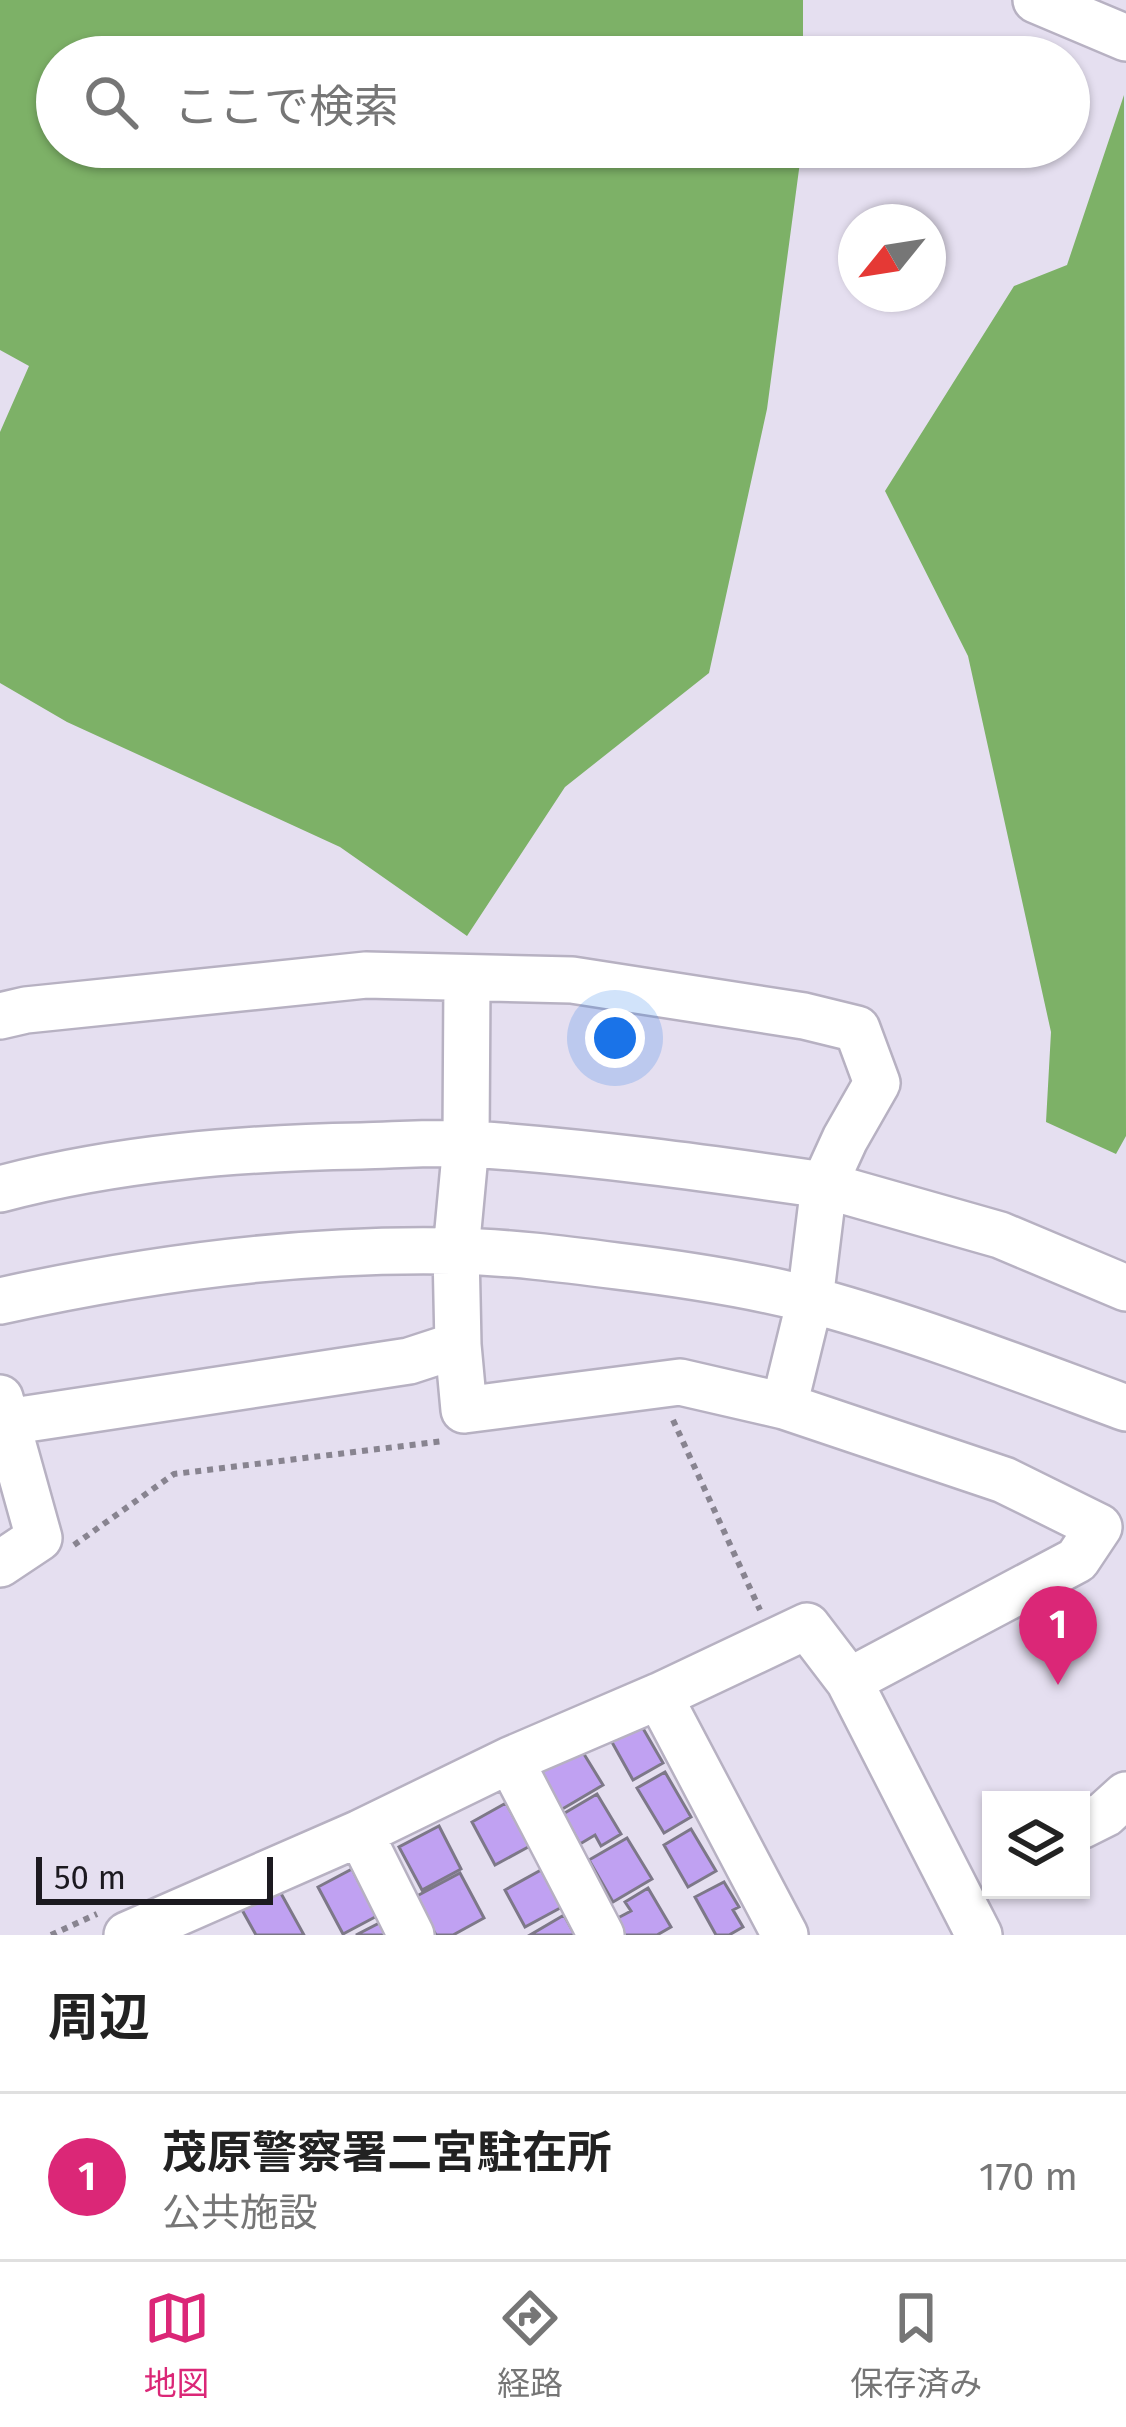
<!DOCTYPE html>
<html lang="ja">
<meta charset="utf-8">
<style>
:root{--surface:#fff;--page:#f6f6f6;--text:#222;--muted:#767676;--line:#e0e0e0;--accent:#db2777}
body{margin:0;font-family:"Fira Sans","Noto Sans JP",sans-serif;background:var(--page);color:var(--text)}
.controls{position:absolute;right:36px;bottom:36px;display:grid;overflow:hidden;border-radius:0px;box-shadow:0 3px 9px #0004}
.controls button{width:108px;height:108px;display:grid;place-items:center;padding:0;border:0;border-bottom:3px solid var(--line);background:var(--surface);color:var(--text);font:60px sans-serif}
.compass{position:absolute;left:838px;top:204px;width:108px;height:108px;border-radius:50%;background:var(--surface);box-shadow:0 3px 9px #0004;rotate:240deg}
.scale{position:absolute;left:36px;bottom:30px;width:237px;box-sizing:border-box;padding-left:12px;border:6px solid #1c1a20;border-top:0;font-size:33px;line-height:42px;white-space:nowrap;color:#1c1a20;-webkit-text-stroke:9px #e5dff0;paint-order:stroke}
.you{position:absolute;left:615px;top:1038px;width:42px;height:42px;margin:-30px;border:9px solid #fff;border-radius:50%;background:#1a73e8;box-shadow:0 0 0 18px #1a73e833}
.badge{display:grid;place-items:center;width:78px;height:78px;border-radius:50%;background:var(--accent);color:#fff;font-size:39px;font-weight:700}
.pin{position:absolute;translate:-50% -99px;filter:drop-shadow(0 3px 6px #0008)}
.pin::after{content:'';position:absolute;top:63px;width:42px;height:36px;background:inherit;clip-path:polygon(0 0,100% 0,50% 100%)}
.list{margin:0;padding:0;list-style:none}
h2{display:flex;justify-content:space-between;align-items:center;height:156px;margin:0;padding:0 48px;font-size:51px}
h2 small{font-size:39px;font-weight:400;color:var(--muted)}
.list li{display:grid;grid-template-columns:78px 1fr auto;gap:36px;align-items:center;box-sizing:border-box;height:168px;padding:0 48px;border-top:3px solid var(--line)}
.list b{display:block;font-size:45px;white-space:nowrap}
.list p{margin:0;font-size:39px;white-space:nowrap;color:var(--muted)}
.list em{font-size:39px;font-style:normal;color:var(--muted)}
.icon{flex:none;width:66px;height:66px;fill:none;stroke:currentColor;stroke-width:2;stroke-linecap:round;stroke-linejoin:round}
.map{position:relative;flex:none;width:1126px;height:1935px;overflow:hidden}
.search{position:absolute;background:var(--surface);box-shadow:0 3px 9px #0004;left:36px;right:36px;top:36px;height:132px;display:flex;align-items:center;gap:30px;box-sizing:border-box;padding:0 42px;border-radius:66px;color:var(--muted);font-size:45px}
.sheet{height:324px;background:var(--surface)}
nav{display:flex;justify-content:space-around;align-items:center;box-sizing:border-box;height:168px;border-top:3px solid var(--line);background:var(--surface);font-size:33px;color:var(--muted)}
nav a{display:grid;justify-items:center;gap:6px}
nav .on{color:var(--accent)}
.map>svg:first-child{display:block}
</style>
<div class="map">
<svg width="1126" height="1935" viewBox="0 0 1126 1935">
<rect width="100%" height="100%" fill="#e5dff0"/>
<path fill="#7db167" d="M0,0H803V57H57V147H802L767,409L709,673L565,787L467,936L340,847L67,722L0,683V432L29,366L0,350Z
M1124,95L1126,1136L1116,1154L1046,1122L1051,1032L968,656L885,491L1014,286L1067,265Z"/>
<path fill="#c0a1f2" stroke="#7d7888" stroke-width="3" d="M637,1718L663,1763L633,1780L608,1735Z
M579,1746L603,1785L559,1811L536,1771Z
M665,1772L691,1817L664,1833L637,1788Z
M597,1794L621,1834L601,1846L595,1835L580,1844L563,1814Z
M506,1803L530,1846L495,1865L472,1822Z
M439,1826L461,1869L422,1890L399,1847Z
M691,1829L716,1871L688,1887L664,1845Z
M627,1838L652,1879L613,1902L589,1860Z
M352,1869L377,1916L343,1934L318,1887Z
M541,1870L562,1907L525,1927L505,1890Z
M460,1873L484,1918L453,1935H436L415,1897Z
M724,1882L739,1907L733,1910L743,1927L729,1935H716L695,1897Z
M278,1888L304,1935H256L241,1908Z
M648,1888L671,1927L657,1935H623L614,1920L631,1911L625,1902Z
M564,1915L575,1935H530Z
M389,1918L398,1935H356Z"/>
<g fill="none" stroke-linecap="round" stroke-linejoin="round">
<g stroke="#b7b1c2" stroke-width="50">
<path id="minor" d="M1036,0L1126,38
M467,978L466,1144L456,1251L458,1345L464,1410L680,1382L784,1406L1004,1480L1099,1527L1077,1560L849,1681
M0,1016L26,1010L366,975L572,980L804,1016L857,1029L877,1083L845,1139L824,1185L1000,1235L1126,1288
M0,1189C117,1158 240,1148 361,1146C398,1145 435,1142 471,1144C589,1152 707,1168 824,1185L810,1300L784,1406
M0,1301C149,1268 300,1248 453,1251C508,1252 563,1259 617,1266C683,1274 750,1284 815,1301C921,1330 1023,1370 1126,1408
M0,1398L39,1538L0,1564
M0,1423L409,1361L458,1345
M659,1696L785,1935
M510,1760L601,1935
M1081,1826L1105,1814L1126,1795
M360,1833L411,1935
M127,1935L360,1833L510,1760L659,1696L807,1626L849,1681L979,1935"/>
</g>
<path stroke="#888490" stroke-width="6" stroke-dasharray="6 6" stroke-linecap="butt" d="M673,1420L760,1610
M74,1545L174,1474L444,1441
M51,1935L97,1914"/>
<use href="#minor" stroke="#fff" stroke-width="45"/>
</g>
</svg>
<div class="controls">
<button><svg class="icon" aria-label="layers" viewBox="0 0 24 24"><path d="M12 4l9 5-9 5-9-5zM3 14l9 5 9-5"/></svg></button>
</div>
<svg class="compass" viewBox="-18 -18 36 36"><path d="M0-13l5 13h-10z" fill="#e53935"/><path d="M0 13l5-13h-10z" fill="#767676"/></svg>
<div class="scale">50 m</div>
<div class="you"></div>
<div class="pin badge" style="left:1058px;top:1685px">1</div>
<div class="search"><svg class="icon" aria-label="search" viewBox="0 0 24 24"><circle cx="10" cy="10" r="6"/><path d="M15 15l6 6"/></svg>ここで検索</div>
</div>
<section class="sheet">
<h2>周辺<small></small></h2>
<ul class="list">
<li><span class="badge">1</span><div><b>茂原警察署二宮駐在所</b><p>公共施設</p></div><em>170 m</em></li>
</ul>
</section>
<nav>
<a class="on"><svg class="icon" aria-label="map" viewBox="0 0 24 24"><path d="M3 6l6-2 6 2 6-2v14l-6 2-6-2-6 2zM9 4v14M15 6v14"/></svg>地図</a>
<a><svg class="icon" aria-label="directions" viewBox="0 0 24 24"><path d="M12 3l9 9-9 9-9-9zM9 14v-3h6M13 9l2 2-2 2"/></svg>経路</a>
<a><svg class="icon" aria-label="saved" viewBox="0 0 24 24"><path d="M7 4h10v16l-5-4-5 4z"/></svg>保存済み</a>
</nav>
